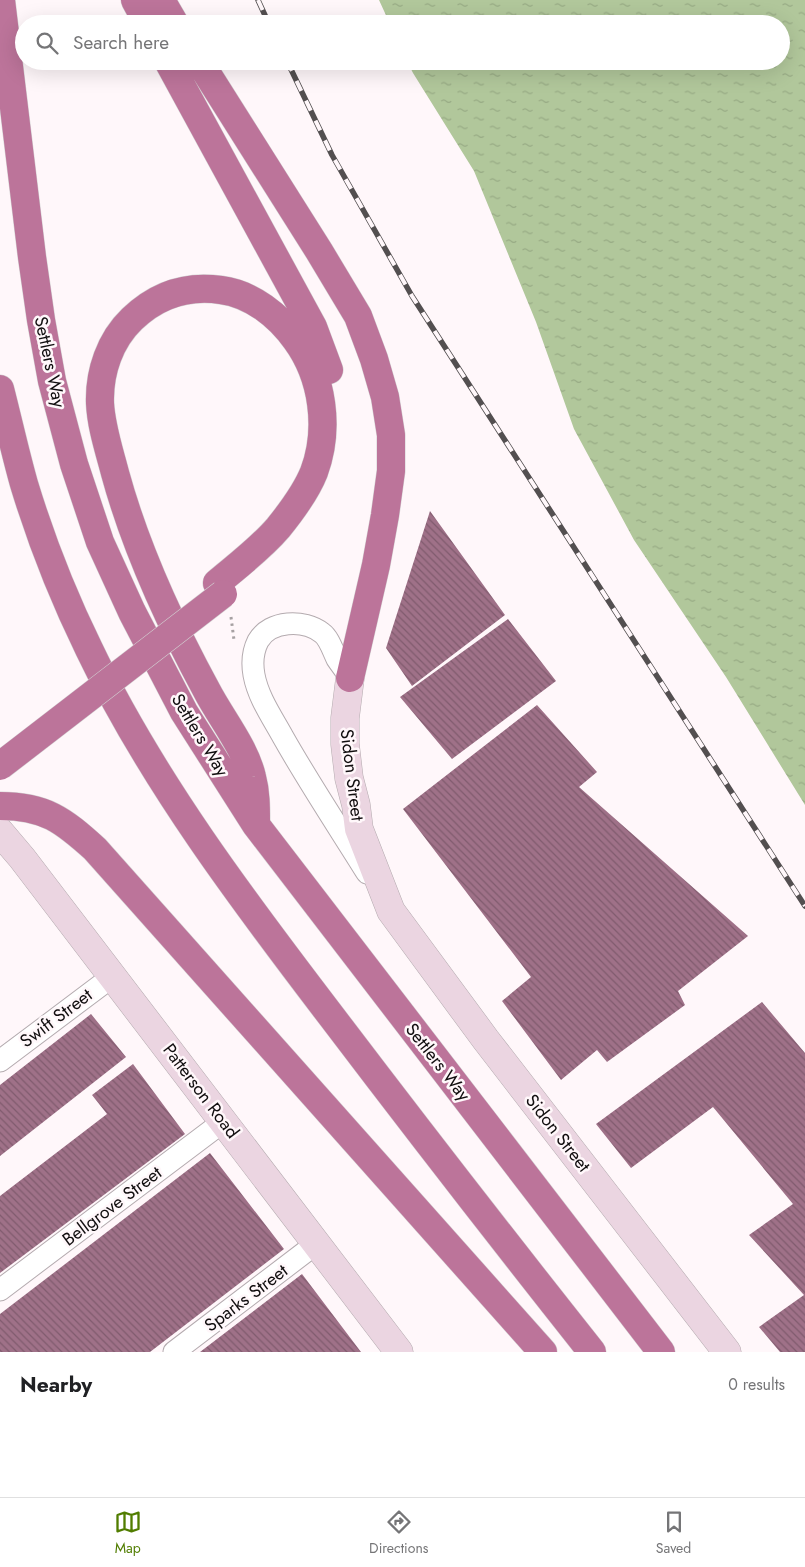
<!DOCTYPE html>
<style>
:root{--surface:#fff;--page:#f2f2f2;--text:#202124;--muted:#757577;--line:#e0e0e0;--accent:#517d00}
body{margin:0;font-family:Jost,sans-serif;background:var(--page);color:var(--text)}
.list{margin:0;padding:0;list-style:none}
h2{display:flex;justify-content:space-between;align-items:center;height:65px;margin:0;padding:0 20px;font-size:21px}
h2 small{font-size:16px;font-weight:400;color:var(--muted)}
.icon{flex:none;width:28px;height:28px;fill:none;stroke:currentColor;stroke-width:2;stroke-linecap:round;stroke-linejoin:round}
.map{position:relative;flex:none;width:805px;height:1352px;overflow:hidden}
.search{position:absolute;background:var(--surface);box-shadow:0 5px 20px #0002;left:15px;right:15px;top:15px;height:55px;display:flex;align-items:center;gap:12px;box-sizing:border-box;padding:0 18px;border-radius:28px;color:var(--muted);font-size:19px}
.sheet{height:145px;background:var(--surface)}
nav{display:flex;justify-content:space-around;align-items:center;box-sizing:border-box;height:70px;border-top:1px solid var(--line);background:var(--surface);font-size:14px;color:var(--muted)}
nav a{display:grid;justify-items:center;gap:2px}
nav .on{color:var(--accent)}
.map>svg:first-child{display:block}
</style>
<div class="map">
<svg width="805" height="1352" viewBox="0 0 805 1352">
<defs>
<pattern id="water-ripples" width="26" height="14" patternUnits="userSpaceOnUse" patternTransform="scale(1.25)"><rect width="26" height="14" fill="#b1c79b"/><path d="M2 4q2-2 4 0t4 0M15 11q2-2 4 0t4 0" fill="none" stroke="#97aa84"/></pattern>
<pattern id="building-back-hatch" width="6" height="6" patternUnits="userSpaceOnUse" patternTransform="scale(1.25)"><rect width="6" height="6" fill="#9f7188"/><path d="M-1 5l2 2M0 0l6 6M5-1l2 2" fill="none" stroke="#805b6e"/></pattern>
</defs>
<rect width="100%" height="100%" fill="#fff7fa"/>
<path fill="url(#water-ripples)" d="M379,0H805V805L726,677L634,540L574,429L536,322L474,171L413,73L407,61H781V24H390Z"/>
<path fill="url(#building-back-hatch)" d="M430,511L505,615L412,686L386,648Z
M508,619L556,681L452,759L400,697Z
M537,705L597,772L579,787L748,936L678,991L685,1005L607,1062L597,1050L561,1080L502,1001L531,977L403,809Z
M762,1002L805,1053V1352H780L759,1327L804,1295L749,1235L793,1204L713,1107L631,1168L596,1124Z
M91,1014L126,1057L0,1156V1085Z
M133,1064L185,1134L0,1273V1196L107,1114L92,1095Z
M210,1153L284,1249L150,1352H0V1314Z
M302,1274L361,1352H200Z"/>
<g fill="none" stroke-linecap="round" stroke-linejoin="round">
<g stroke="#b4abaf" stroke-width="23">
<path id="street" d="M350,678C346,671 341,665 337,659C333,651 329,638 322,633C304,619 270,620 258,641C253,651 252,664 254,675C258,697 272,717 283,737C309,783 339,828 367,873
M0,1061L113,976
M0,1290L224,1121
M174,1352L317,1243"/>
</g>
<g stroke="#b4abaf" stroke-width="29">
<path id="secondary" d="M350,678L345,718V744L349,778L356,805L359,829L391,911L486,1040L727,1352
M0,832L22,858L399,1352"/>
</g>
<g stroke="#d4d4d4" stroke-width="29">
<path id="highway" d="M1,0L32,257L41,320L52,381L74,464L100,542L132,612L184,712L256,825L661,1352
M135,0L148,24
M161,0L175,24
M168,61L313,327L329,370
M199,61L319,251L358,316L374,359L385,397L391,435V471L385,515L376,565L350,678
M0,389C8,420 15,452 24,484C41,540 63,596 89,649C151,779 244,902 332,1017C417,1129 504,1241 592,1352
M217,583C237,566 260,549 278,528C291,512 306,492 314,472C330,429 323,377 296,340C279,316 252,294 221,290C187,285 157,295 132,319C110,340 99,372 100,403C101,426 109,450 115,473C136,550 169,621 207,691C221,718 245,747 252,777C256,792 256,807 256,823
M0,806C45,806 63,820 95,849L543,1352"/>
</g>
<path stroke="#a6a0a2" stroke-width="3" stroke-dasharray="2.5 4" stroke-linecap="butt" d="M231,617L234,640"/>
<use href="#street" stroke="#fff" stroke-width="21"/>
<use href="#secondary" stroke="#ebd5e1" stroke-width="28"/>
<use href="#highway" stroke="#bc749a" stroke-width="28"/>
<g stroke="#534f50" stroke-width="5.5">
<path id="rail" d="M258,0L269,24
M287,61L332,155L412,296L805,906"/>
</g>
<use href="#rail" stroke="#fff7fa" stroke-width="4" stroke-dasharray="11" stroke-linecap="butt"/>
<g stroke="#d4d4d4" stroke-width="29" stroke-linecap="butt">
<path id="highway-bridge" d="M0,766L223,594"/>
</g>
<use href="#highway-bridge" stroke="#bc749a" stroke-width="28"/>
</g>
<g text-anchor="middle" stroke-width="5" stroke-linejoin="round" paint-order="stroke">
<g font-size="18" fill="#110e0f" stroke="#fff7fa">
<text transform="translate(50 362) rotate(78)" y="6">Settlers Way</text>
<text transform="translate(200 735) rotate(59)" y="6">Settlers Way</text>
<text transform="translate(352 775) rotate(83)" y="6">Sidon Street</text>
<text transform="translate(56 1018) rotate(-37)" y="6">Swift Street</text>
<text transform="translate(438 1062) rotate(52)" y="6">Settlers Way</text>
<text transform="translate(201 1091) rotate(53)" y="6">Patterson Road</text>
<text transform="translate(558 1133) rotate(52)" y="6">Sidon Street</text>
<text transform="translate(112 1206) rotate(-37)" y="6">Bellgrove Street</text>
<text transform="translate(246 1298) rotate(-37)" y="6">Sparks Street</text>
</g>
</g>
</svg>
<div class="search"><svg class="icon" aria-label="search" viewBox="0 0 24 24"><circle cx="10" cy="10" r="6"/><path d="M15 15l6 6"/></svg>Search here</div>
</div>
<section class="sheet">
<h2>Nearby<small>0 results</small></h2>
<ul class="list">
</ul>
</section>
<nav>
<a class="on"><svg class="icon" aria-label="map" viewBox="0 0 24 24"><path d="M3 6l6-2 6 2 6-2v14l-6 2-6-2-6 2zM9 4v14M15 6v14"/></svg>Map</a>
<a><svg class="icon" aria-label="directions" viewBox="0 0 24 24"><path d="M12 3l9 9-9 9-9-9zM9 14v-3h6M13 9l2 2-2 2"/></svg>Directions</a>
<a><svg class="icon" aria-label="saved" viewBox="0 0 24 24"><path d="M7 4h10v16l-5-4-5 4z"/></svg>Saved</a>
</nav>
